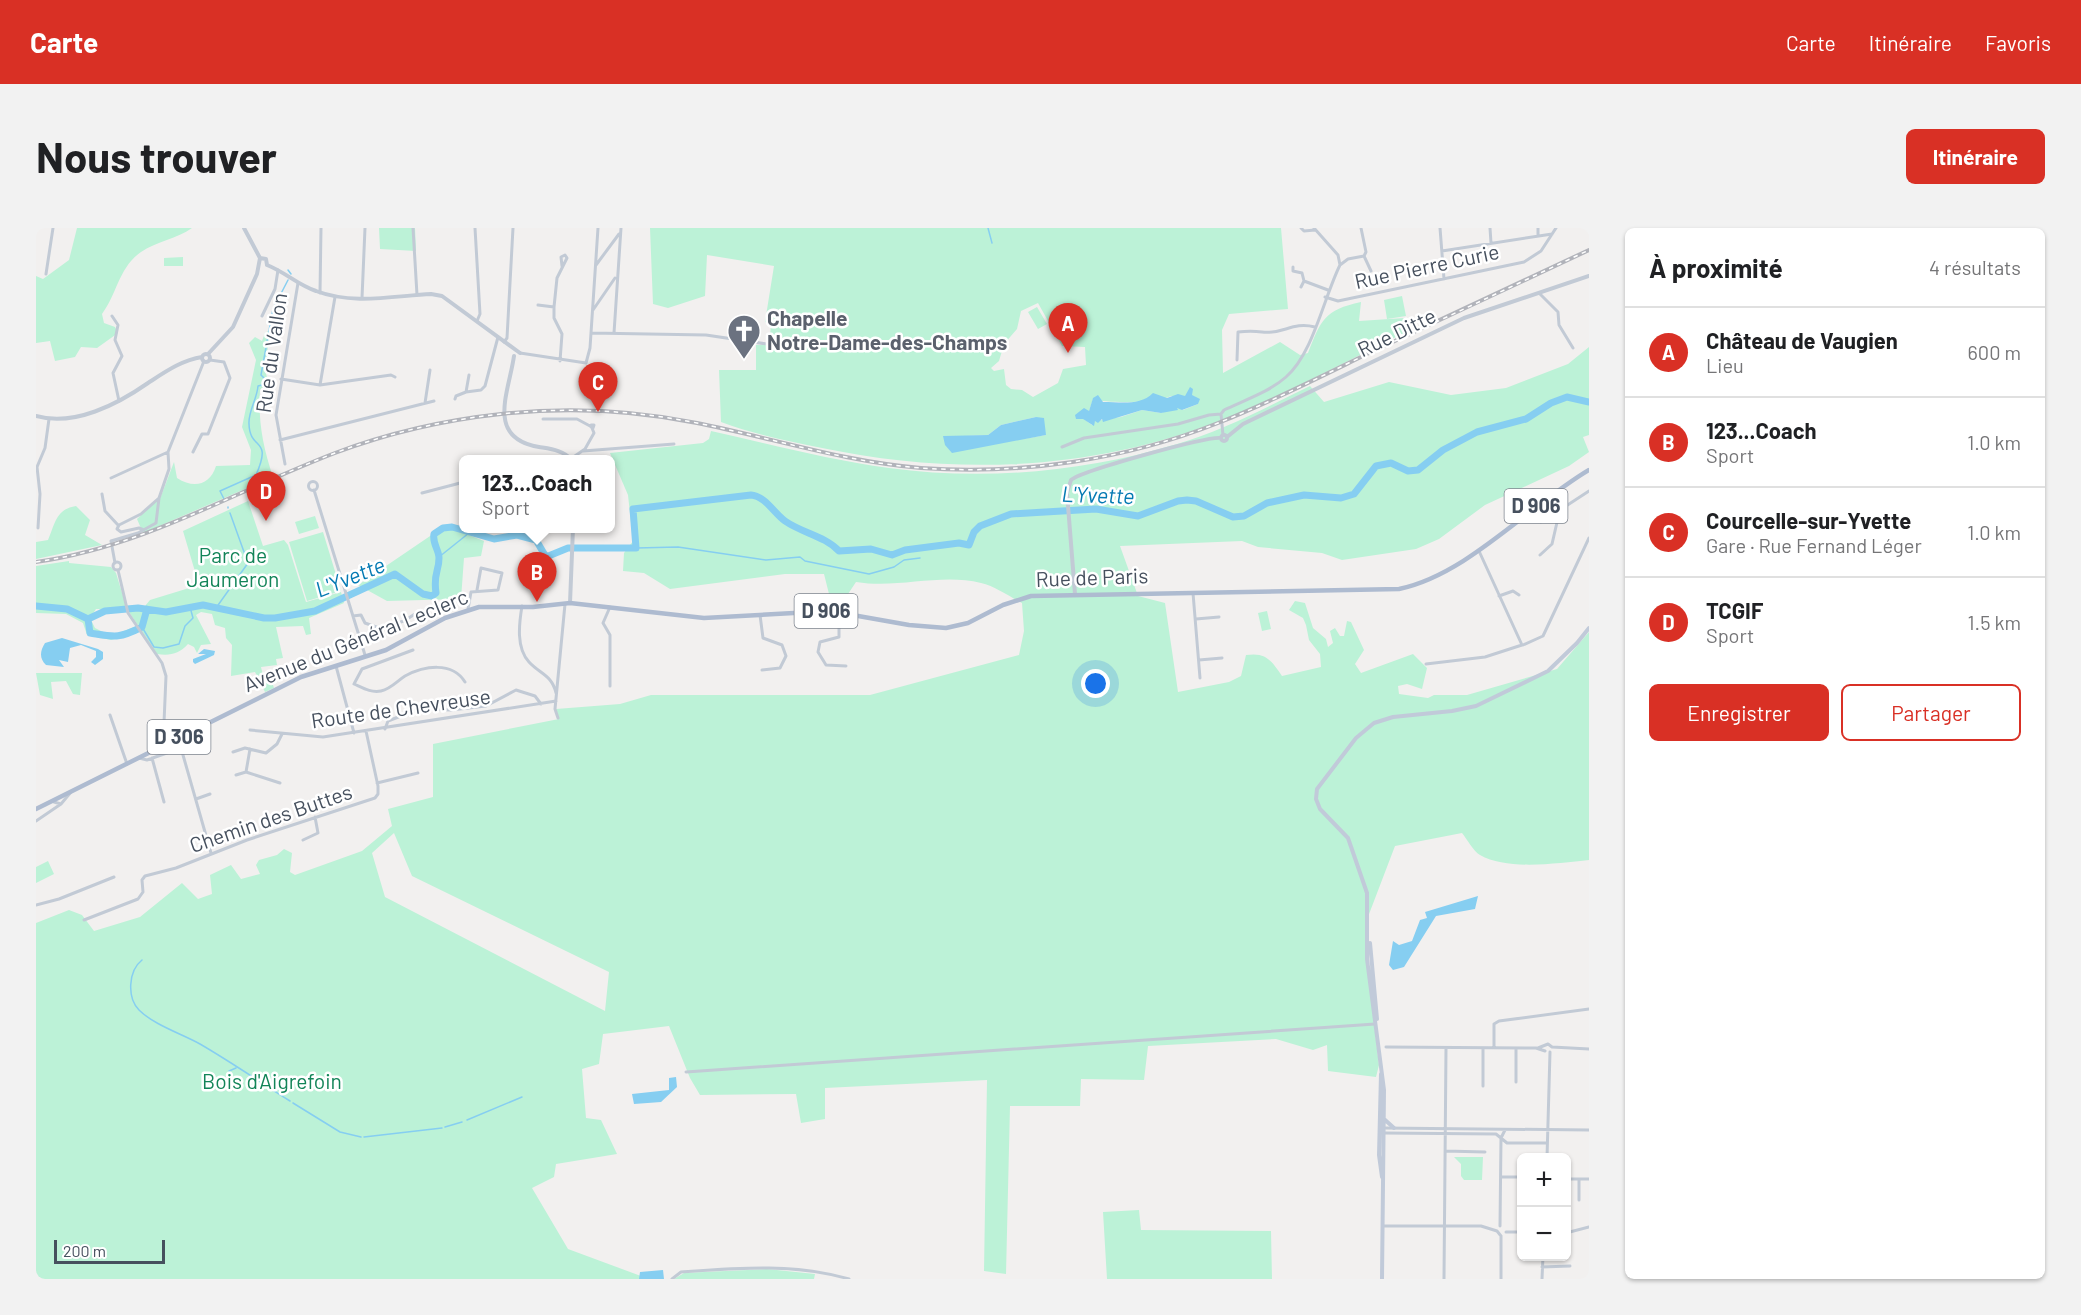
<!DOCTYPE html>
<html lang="fr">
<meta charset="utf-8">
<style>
:root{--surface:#fff;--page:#f2f2f2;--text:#202124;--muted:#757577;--line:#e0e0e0;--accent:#d93025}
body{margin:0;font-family:Barlow,sans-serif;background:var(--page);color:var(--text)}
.controls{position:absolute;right:18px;bottom:18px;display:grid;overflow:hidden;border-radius:9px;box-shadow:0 2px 4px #0004}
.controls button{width:54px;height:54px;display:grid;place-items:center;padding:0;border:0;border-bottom:2px solid var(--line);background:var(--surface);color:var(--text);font:30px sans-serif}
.scale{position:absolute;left:18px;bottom:15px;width:111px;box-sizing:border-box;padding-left:6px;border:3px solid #46505e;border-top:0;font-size:16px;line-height:21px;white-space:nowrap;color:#46505e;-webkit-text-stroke:4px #fff;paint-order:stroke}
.you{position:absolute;left:1060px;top:456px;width:21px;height:21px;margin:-15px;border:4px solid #fff;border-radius:50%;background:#1a73e8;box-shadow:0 0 0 9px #1a73e833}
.badge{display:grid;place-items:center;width:39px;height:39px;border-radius:50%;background:var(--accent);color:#fff;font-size:20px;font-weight:700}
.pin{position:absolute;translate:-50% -50px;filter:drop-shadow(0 2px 3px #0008)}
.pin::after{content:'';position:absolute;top:32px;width:21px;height:18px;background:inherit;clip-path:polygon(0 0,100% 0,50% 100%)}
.popup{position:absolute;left:423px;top:227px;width:156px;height:78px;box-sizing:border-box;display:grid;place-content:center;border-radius:9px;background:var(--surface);filter:drop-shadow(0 2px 4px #0005);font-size:20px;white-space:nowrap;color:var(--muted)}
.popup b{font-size:22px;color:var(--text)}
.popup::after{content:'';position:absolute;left:50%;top:100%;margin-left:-12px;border:12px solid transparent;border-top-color:var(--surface)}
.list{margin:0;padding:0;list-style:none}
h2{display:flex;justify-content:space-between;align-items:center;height:78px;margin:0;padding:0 24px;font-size:26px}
h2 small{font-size:20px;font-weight:400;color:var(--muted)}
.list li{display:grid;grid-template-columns:39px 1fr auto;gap:18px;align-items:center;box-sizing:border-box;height:90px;padding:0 24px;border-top:2px solid var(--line)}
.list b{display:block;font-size:22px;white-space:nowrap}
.list p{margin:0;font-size:20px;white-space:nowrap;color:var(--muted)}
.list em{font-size:20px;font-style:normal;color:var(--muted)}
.actions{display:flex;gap:12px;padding:18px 24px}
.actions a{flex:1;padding:14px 0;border:2px solid var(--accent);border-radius:9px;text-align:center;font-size:21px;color:var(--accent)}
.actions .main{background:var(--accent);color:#fff}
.map{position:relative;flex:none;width:1553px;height:1051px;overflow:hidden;border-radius:9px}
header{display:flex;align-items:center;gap:36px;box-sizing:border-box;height:84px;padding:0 30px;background:var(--accent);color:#fff}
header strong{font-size:28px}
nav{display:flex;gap:33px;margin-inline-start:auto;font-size:21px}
.intro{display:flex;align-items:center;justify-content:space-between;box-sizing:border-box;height:144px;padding:0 36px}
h1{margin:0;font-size:42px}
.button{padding:15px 27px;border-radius:9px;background:var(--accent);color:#fff;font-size:21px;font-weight:700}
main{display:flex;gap:36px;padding:0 36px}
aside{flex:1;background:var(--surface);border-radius:9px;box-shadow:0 2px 4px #0004}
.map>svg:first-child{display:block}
</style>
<header>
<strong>Carte</strong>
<nav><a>Carte</a><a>Itinéraire</a><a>Favoris</a></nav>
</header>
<div class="intro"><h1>Nous trouver</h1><a class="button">Itinéraire</a></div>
<main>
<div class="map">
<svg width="1553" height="1051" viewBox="0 0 1553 1051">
<rect width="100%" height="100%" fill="#f2f0ef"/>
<path fill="#bcf2d7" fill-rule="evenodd" d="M41,0H156C141,11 121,13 105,24C83,39 81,66 66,86L68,95L79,99L82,105L61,120L45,119L39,129L19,133L14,113L0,115V48L7,51L33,32Z
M343,0H379L380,23L344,21Z
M614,0H1245L1252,81L1193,86L1186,102L1187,145L1244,114L1264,127L1272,125C1285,92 1288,82 1325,74L1323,93L1369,90L1372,103C1311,133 1250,166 1188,191C1059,243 920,248 786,220C752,213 717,206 685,194L683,142H720V117H733L735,97L729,94L738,38L671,27L669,68L632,80L617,76ZM1002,75L1026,118L1049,119L1050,137L1027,141L1022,155L997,169L986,162L975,161L970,157L968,141L958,143L955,140L963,133L968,116L981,101L985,83ZM1135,168H1158L1162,176L1147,182L1140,179L1125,185L1106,182L1085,189L1059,193L1056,197L1041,186L1053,183L1057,171C1073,176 1121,175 1135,168ZM1000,189L1010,207L987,211L907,209L952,207L965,197Z
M147,29V38H128V30Z
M1366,68L1370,88L1351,91L1348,72Z
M1001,79L1011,96L1002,101L992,84Z
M234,102L229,143L233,155L224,162C222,194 227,219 237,249L107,305L101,291L125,268L138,234L141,250C158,261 174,257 180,238L214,237L215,222L206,199L220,132L213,115L219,109L226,113L229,105Z
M1553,119V207L1547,209L1553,224L1533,238L1449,277L1403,311L1380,321L1306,332L1286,325L1222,319L1206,313L1084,318L1102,368L1129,375L1142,464L1193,454L1205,448L1210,427C1230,424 1235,432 1246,448L1285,439L1284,426L1273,412L1270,397L1267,390L1253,382L1259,373L1269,375L1277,400L1290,411L1292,419L1297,415L1294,403L1299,400L1304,408H1308L1311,393L1315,394L1328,422L1319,436L1325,445L1377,426L1391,440L1386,461L1371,456L1362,458L1363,466L1392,470L1398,467H1431L1521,441L1553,404V632C1522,635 1472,643 1444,627C1437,623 1431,611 1426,605L1359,618L1330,694V729L1343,837L1340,849L1292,843L1291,817L1277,822L1240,811L1112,818L1108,852L1045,851L1044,878H974L970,1046L948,1043L951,852L789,860V891L765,895L760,866L664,867L654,850L633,798L567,806L563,836L546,841L550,890L565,892L581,926L520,936L518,949L496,960L532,1021L613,1051H0V695L33,682L46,687L58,703L104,689L146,655L162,671L176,666L174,647L195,637L205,651L224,646L220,637L223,632L241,627L248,621L256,625L254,644L259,647L326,623L356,598L352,581L397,569V516L523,491L520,481L584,476L615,467H834L983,427L988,403L986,375C974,369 959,358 945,355C904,345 862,361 820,354L812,366H793L788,346H749L634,361L608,345L587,343L588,325L597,313L592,267L574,225L667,215L673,211L675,203C734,216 793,232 853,240C949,253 1048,244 1141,216C1187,203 1231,179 1274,158L1288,174L1353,154L1415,167L1470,160L1532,136ZM358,605L376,648L573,744L569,783L349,669L336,625Z
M212,273L227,318L248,312L252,317L270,374L305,364L308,375L273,390L275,406L270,407L267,398L240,399L247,430L240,431L241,437L225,439L229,455L236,454L238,460L229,464L219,444L195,448L196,417L190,410L189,400L179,397L176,386L165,384L160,387L175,416L165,417L161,425L158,419L152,416C143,426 134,428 121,426L91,381H60L54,390L59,400L75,408L98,399L101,405L75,412L51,407L47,395L30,386L0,385V338L33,333V335L75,339L80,345L91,381L109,378L114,372L163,357L147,303Z
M40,278L54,292L49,307L66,317L0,331V314L12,312C19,296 20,281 40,278Z
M279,288L283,300L263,306L259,294Z
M418,301L448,313L445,328L428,330L425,371L351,373L322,357L400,304Z
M287,304L305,363L271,373L253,314Z
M1231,383L1235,401L1226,403L1222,385Z
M0,445H46L44,467L37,466L30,453L15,454L17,471L4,467Z
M12,633L18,646L0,655V639Z
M1418,929H1447L1446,952H1428L1425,948V936Z
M1103,982L1105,1002L1235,1003L1236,1051H1071L1067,984Z
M731,1041L779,1046L778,1051H638L648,1045Z"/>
<path fill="#86cef1" d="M1154,159L1157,161L1156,167L1164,171L1162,176L1146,182L1141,180L1142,182L1125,185L1106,182L1067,194L1066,191L1062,195L1059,193L1058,198L1047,191H1040L1039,187L1048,180L1053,183L1057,170L1062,167L1067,174C1085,174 1104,178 1117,165L1131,170L1142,166L1149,168Z
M1000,189L1008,190L1010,207L916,225L909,217L907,208L952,207L965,197Z
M26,410L62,421L67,424V431L59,437L55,434L60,429V423L45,417L34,420L32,434L23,432L28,439L10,437C3,430 4,423 9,415Z
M168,421L179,423L178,427L159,436L157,434V431L170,426H162Z
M1442,668L1439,681L1400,688L1368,739L1357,742L1353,737L1357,713L1363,717L1376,713L1384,692L1391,690L1389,684Z
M640,849L641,859L625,874L598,876L596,866L633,862V850Z
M627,1042L628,1051H603L604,1044Z"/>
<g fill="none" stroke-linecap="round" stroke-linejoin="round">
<path stroke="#86cef1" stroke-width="1.5" d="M952,0L956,15
M252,42L255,46
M188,271L184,263L220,247C237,208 214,224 213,196C212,184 221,171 222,158L230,156V152L225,147L237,81L252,52
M192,279V280
M600,320L642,319L730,332L764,329L769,333L833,346L858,339L868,332L884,330
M403,329L433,305
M180,380L212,335L194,285
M106,399L118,419L127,420L143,416L149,398L157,390L154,379
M106,732C92,743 91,770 103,782C118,797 146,806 164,816C195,834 224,854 254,873
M193,843L200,840
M257,875L304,904L325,909
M431,892L486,869
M409,899L426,894
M328,909L406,900"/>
<path stroke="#86cef1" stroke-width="7" d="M0,378L31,381L52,391L69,383L102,380L130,384L167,377L228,390H239L279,383L359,346L387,366L396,368L400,365C397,345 403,344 403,330C403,322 396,315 398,306L407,300L416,299L458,311L481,307L500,312L510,329L532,320H600L597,281L715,267C729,268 738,285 749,293C766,305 789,308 803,323L835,321L856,327L869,322L923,315L933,317L938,304L944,298L975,286L1060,281L1102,288L1142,273L1151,272L1160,273L1197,289L1208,288L1231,275L1268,267L1305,270L1318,266L1340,238L1355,235L1372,243L1382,242L1407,222L1441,204L1490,191L1515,175L1531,169L1553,174
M52,391L54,405C79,409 82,411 106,399L111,381"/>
<path stroke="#c2cad5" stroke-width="3" d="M377,0L381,67
M439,0L444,86L441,93
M1265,0L1268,3L1279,2
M1404,0L1408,51
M1454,0L1455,15
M1502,0V8
M1406,23L1516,6
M1328,28L1335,43
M560,37L583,6
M1304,37L1312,31L1328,28L1330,24L1325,0
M1257,39V43L1266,45L1268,53L1292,62
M10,46L17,0
M1265,59L1268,53
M284,65L285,0
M1504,66L1522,84L1523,97L1537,120
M1289,69L1302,73L1488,34L1505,23L1520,0
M326,70L329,0
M502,77L518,79V90L526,106L524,133
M518,79L521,50L531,30L529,27L525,29L526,38
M557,82L579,50
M76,88L82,97L79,112L86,128L77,145L83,173
M226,88L239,61L242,42
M555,105L670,107L744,118
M578,105L585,0
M468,114L471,110L477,0
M484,125L550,135L554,120L562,0
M1201,132L1202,104C1211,103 1218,103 1226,104C1247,107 1256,93 1279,99
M433,147L430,164L445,162L449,158L462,109
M245,151L284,157L355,147L359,149
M284,157L299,69
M419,171L420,168L430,164
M389,175L394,142
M1185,186L1188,182C1209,172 1233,164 1250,149C1277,126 1288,69 1304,37L1302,27L1278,0
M1185,186L1187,207
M507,191H541L554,198
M555,197H558L557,200L555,199Z
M244,212L398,173
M1026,219L1048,210L1142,196L1173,187L1185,186
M547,223L638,216
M157,224L166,206H172L194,150L188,134L174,132
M536,230L549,221L558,205L556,200
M249,236L240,187L262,55
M75,250L132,224
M272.5 258a4.5 4.5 0 1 1 9 0a4.5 4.5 0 1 1-9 0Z
M278,262L329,427
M386,265L428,254
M66,266L69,283L82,297
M1505,294L1524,285
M2,300L4,266L1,239L9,220L13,191
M108,302L103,300L85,304L81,301L83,297L105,286L123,270
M1504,327L1516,316L1522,290L1527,280L1553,263
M77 338a4 4 0 1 1 8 0a4 4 0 1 1-8 0Z
M79,335L75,313L102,305L120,295L123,270L133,241L132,224L168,133
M82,342L92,385L126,435L130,448L127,518
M1157,365L1164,450
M1463,368L1477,363L1483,367
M486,378C483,396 480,420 493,434C504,446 516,447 520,465
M574,379L567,395L574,407V458
M432,381L435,364L462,362L466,345L445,340L441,362
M803,385V409L784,414L782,424L790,437L810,438
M724,387L727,410L746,417L750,428L744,440L726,442
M317,388L325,387L329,395L343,400L368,393L382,384
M1160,391L1183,389
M1487,417L1507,408L1553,310
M377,422L326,441L318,456C327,460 335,465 345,463C355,461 361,453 369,448C388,438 416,433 429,454
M1163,432L1186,430
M1390,436L1449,429L1486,417L1443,323
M300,438L318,505
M74,487L91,536
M522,490L519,481L529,376
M349,501L352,493L383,481L415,482L450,478L480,462L499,468L505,476
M214,502L287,509L520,473
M197,524L209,520L230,525L241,516L246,506
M103,530L111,532L145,520L175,625
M116,530L128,574
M210,544L244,555
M200,547L210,544L214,521
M341,555L382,545
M160,571L174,566
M18,574L25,576L35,564
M0,593L25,576
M267,612L282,605L279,589
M0,677L23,671L78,649
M48,692L102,671L107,664L106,652L109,648L140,640L211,612L339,570L342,566V558L330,503
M1350,819L1500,820L1509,823
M1516,819L1553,821
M1458,820V796L1463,793L1553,781
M1480,820V854
M1502,820L1512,816L1516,819
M650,844L1339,796
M1447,858V820
M1348,900L1553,902
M1348,905L1460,906L1471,915H1511
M1409,923L1449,924
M1511,930L1514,824
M1466,949H1486
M1530,951H1553
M1543,972V951
M1347,998H1445L1461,1003L1465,1008
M1464,998L1465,910L1469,902
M1470,1004H1486
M1530,1005L1553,999
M1506,1039L1534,1038
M636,1051L645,1044C701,1040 758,1035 813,1051
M1408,1051L1410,820
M1465,1051V1008
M1506,1051L1507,1028"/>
<path stroke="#c2cad5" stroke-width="4" d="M208,0L224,30
M224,30L230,31L231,37
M231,37C249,44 262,57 280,63C317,77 357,68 395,66L406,68L484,125
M166 130a4 4 0 1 1 8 0a4 4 0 1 1-8 0Z
M172,126L197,99L221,46L224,30
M478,128C473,164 449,210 503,219C515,221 527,222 536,232
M0,188C38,199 82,176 112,155C129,144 146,132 166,129
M1185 210a3 3 0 1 1 6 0a3 3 0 1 1-6 0Z
M1191,209L1207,196L1428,90L1553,48
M1039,366L1031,265L1035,252C1045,243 1171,208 1185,210
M534,375L537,300"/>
<path stroke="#c1cad9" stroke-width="4" d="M1334,715L1341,791
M1345,846L1343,927L1346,949
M1348,891L1358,900
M1346,1051L1348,862L1331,731V665L1312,610L1284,581L1280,571L1281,561L1320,510L1338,495L1357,489L1416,483L1440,478L1512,443L1541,415L1553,400"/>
<path stroke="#aebbd0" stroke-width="4.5" d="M0,581L265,449L350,422L409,390L443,379H497L534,375L668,390L794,383L873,397L910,400L932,395L967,377L995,368L1363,361C1431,347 1492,278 1553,242"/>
<g stroke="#b1b3ba" stroke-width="4">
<path id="rail" d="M0,334C110,318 197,264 299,225C352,205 409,192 465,186C530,179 597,182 661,195C736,210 809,234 885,240C986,247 1089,232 1182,195C1233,175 1282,150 1331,126C1405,92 1479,57 1553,22"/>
</g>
<use href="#rail" stroke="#fff" stroke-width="1.5" stroke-dasharray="4.5" stroke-linecap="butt"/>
</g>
<defs>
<g id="church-pin" transform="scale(1.725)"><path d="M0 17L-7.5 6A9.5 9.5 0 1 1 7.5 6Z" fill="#6b7280" stroke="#fff"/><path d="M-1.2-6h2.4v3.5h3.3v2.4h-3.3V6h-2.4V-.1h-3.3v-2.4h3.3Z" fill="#fff"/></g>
</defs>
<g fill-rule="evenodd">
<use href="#church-pin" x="708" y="103"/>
</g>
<g text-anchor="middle" stroke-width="5" stroke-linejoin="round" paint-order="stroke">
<g fill="#fff" stroke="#7e848e" stroke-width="1.5">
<rect x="1468.5" y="261" width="63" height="34" rx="4.5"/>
<rect x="758.5" y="366" width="63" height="34" rx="4.5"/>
<rect x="111.5" y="492" width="63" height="34" rx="4.5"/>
</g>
<g font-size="20" font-weight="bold" fill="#46505e">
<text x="1500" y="285">D 906</text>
<text x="790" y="390">D 906</text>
<text x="143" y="516">D 306</text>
</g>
<g font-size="21" fill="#46505e" stroke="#fff">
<text transform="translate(1391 39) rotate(-12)" y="7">Rue Pierre Curie</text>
<text transform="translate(1361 105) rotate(-26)" y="7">Rue Ditte</text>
<text transform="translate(236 125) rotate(-82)" y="7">Rue du Vallon</text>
<text transform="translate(1056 350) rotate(-2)" y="7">Rue de Paris</text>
<text transform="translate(320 413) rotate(-22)" y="7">Avenue du Général Leclerc</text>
<text transform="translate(365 481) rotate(-8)" y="7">Route de Chevreuse</text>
<text transform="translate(235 591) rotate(-19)" y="7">Chemin des Buttes</text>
</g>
<g font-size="21" font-weight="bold" fill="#5b616d" stroke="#fff" text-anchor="start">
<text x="731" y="98">Chapelle<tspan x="731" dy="24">Notre-Dame-des-Champs</tspan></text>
</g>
<g font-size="21" fill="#128458" stroke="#fff">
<text x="197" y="335">Parc de<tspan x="197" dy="24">Jaumeron</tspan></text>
<text x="236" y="861">Bois d'Aigrefoin</text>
</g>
<g font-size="22" font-style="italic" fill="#057ab3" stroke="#fff">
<text transform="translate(1062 267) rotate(2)" y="8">L'Yvette</text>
<text transform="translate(314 349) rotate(-22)" y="8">L'Yvette</text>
</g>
</g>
</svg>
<div class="controls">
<button>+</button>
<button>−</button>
</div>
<div class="scale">200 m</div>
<div class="you"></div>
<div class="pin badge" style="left:1032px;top:125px">A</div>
<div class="pin badge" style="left:501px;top:374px">B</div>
<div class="popup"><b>123...Coach</b>Sport</div>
<div class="pin badge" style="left:562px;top:184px">C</div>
<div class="pin badge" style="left:230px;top:293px">D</div>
</div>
<aside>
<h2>À proximité<small>4 résultats</small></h2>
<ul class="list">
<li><span class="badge">A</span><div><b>Château de Vaugien</b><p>Lieu</p></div><em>600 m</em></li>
<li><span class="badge">B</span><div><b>123...Coach</b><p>Sport</p></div><em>1.0 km</em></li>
<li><span class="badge">C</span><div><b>Courcelle-sur-Yvette</b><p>Gare · Rue Fernand Léger</p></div><em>1.0 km</em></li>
<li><span class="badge">D</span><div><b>TCGIF</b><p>Sport</p></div><em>1.5 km</em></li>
</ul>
<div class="actions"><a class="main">Enregistrer</a><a>Partager</a></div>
</aside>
</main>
